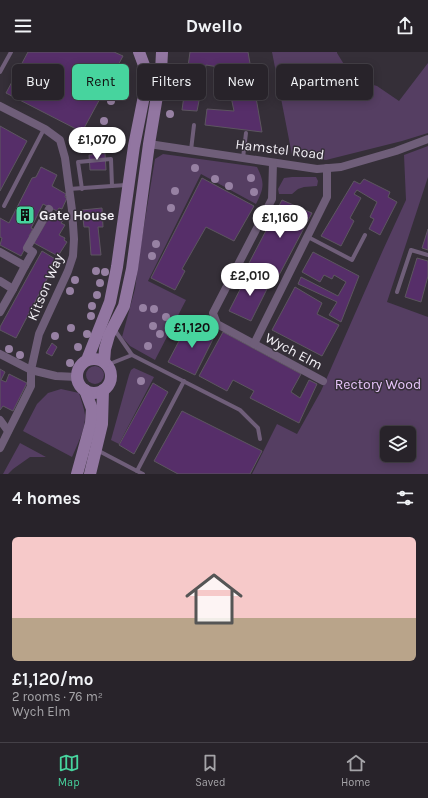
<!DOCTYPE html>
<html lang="en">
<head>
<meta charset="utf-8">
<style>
  :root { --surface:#28232a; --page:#302b32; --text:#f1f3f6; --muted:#a5a4a8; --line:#444047; --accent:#47d49e }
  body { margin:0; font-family:Karla,sans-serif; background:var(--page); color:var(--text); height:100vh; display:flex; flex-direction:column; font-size:15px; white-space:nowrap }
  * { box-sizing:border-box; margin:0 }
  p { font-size:13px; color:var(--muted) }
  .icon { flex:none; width:22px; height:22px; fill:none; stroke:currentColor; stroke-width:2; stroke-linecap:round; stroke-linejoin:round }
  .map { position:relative; height:422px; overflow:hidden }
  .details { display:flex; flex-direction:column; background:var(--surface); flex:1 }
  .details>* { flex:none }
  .top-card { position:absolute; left:12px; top:12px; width:404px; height:36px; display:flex; gap:8px }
  .buttons { position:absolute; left:380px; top:374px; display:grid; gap:8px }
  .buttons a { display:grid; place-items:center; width:36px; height:36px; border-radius:6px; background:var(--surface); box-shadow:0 2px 10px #0003,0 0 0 1px var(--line); font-size:20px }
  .price { position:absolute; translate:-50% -34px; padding:0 9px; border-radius:14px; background:#fff; color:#222; font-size:13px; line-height:26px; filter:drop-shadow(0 1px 2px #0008) }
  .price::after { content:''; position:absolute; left:50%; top:24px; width:12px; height:9px; margin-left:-6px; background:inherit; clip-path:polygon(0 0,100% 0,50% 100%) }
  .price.selected { background:var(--accent); color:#111 }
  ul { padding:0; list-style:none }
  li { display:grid; align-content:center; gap:8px; height:212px; padding:0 12px }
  li span { display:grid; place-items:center; height:124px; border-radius:6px; color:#555 }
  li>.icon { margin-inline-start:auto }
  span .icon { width:72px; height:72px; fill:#fffc; stroke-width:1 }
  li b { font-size:17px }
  h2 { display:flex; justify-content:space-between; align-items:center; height:48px; padding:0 12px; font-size:17px }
  .pill { padding:0 14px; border-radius:6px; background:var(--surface); box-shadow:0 2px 10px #0003,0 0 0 1px var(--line); font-size:14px; line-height:36px }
  .pill.selected { background:var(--accent); color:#111 }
  header { display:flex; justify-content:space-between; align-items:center; height:52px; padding:0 12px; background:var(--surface); font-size:18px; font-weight:700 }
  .menu { display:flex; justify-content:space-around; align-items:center; height:56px; border-top:1px solid var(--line); background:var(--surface); font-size:11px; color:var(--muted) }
  .menu a { display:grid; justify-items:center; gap:2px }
  .menu .selected { color:var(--accent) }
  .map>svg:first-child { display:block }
  .green { fill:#553e62; fill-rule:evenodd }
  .building { fill:#562e69; stroke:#5d5660 }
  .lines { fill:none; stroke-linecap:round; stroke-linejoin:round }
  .lane { stroke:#6f5e79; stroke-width:4 }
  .street { stroke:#6f5e79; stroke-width:8 }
  .secondary { stroke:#9276a1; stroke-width:12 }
  .tree { fill:#9781a3 }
  .labels { text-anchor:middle; stroke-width:3; stroke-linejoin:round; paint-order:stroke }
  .street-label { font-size:14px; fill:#f4f1f7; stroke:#352f38 }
  .poi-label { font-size:14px; font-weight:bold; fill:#f4f1f7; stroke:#352f38; text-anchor:start }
  .park-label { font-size:14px; fill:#e7c4fa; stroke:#352f38 }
</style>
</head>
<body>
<header><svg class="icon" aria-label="menu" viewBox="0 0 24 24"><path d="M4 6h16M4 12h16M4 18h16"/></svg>Dwello<svg class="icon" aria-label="share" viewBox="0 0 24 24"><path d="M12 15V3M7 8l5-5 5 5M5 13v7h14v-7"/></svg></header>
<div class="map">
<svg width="428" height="422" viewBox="0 0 428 422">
  <rect width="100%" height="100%" fill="#352f38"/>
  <g class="green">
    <path d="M272,0H337V1L353,27L377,34L399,49L428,11V81L402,89L326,108L292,103Z"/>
    <path d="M428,94V125L387,250L428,265V422H252L277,372L297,382L321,339L383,198L406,148L404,103ZM387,381H409V403H387Z"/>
    <path d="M163,102L257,115C265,131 264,136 256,152L201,122L148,229L186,248L155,308L130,294L122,285L135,237L141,192L155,107Z"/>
    <path d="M292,125H316L318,129L317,134L304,135L298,137L292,142H279L278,137L284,126Z"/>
    <circle cx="95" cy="323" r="9"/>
    <path d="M134,316L154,325L119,392L111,388L129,323L131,318Z"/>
    <path d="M61,337L79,341C81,348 84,355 85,363C86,375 77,394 72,405L23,379L37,352L48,341Z"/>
    <path d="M20,391L46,405H30L13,417L8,422H3Z"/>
  </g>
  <g class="building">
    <path d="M28,0H114L123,4L82,80L6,41Z"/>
    <path d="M190,0H248L262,80L205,73L207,57L234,59L225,16L206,13L197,59L182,58Z"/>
    <path d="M0,74L27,89L0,139Z"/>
    <path d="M101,97V102L105,101L106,118H90L89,103H92V98Z"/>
    <path d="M41,115L57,123L52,134L66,142L65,145L67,146L62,157L59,156L57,159L43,152L31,176L33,177L29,184L31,185L21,204L0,193L2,186L0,185V166L9,171L32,126L36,125Z"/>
    <path d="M202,126L254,154L234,189L206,175L182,217L185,219L175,238L151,226Z"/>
    <path d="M364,127L390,140L388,145L397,150L380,183L369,177L374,167L370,165L377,150L357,138L354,142L361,146L350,166L354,169L341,194L321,184L354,129L360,132Z"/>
    <path d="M282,148L312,161L277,227L248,213Z"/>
    <path d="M102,156L103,175H98L101,203H91L89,175H84L82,158Z"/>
    <path d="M52,160L64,167L61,171L65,173L59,183L65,186L64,188L67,190L58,204L34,191Z"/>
    <path d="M428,177V198L422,196Z"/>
    <path d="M42,199L57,208L16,286L0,278V275Z"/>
    <path d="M313,200L359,224L341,270L329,263L337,250L298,232L301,225L338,244L346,230L334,223L332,227L324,223L320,230L302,220Z"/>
    <path d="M417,206L428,209V224L421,250L405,245Z"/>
    <path d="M249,220L270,231L251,269L229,259Z"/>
    <path d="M295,235L322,251L317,262L339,273L322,304L272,278Z"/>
    <path d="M189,270L215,283L195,323L168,310Z"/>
    <path d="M223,280L301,322L291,340L300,346L309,328L317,332L299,371L250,346L254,339L233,328L227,339L199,324Z"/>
    <path d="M52,291L57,295L52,304L46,301Z"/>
    <path d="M0,317L5,320L1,328L6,330L9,322L27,331L13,359L3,354L0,358Z"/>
    <path d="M153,331L168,340L134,402L119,393Z"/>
    <path d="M182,359L262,399L250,422H178L154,409Z"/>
  </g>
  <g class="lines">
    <g class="lane">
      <path d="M0,20L11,0"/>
      <path d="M191,98L194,73"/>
      <path d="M243,106L246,81"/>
      <path d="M69,137L126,133"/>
      <path d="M82,137L78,110L111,107L112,134"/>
      <path d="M4,154L44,77"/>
      <path d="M308,185L352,208L365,183"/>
      <path d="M397,240L411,198L428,203"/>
      <path d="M114,277L132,303L240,358L258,376L260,387"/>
      <path d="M107,313L132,303"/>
      <path d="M97,398L137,419"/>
      <path d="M143,422L137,419L184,329"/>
    </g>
    <g class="street">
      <path d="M0,54L45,77L60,88L65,106L72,158L74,187L73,204L68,219L39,282L31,318V334L0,396"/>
      <path d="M149,92L317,117L341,115L396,99L428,87"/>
      <path d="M273,111L272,147L213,261L217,272L323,329"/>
      <path d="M0,200L25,214L33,200L27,196L49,157"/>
      <path d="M0,229L13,237L0,260"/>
      <path d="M13,237L25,214"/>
      <path d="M254,292L327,145V116"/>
      <path d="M0,302L31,318L56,324L77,325"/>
      <path d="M0,368L8,379"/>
    </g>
    <g class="secondary">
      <circle cx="94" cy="324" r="17"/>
      <path d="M87,308L110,250L117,215L134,94L148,24L139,0"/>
      <path d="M104,310L105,297L109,283L124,254L132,217L149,92L161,20L162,0"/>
      <path d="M77,422L91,371L92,357L85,338"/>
      <path d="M90,422L102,372L103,338"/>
    </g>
  </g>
  <g class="tree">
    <circle cx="119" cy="36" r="4"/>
    <circle cx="111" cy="49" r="4"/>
    <circle cx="170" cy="62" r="4"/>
    <circle cx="104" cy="69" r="4"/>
    <circle cx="195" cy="116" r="4"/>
    <circle cx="251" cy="126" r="4"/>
    <circle cx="215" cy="127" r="4"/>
    <circle cx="229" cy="134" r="4"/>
    <circle cx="175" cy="139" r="4"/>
    <circle cx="254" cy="140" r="4"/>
    <circle cx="171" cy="156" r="4"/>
    <circle cx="156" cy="192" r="4"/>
    <circle cx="152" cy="204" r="4"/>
    <circle cx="96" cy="219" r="4"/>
    <circle cx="105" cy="220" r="4"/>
    <circle cx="75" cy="228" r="4"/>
    <circle cx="100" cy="231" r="4"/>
    <circle cx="70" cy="239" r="4"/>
    <circle cx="97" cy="243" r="4"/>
    <circle cx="92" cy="254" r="4"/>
    <circle cx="143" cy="256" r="4"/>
    <circle cx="154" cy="257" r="4"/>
    <circle cx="91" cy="264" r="4"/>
    <circle cx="166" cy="265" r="4"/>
    <circle cx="153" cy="274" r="4"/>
    <circle cx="71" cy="276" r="4"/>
    <circle cx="87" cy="282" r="4"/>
    <circle cx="160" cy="282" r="4"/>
    <circle cx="55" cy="284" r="4"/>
    <circle cx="148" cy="294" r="4"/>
    <circle cx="78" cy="295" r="4"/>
    <circle cx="9" cy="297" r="4"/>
    <circle cx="20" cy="303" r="4"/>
    <circle cx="70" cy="311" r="4"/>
    <circle cx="141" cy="329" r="4"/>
  </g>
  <defs>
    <symbol id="building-square" viewBox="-11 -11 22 22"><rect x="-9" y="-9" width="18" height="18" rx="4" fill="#47d49e" stroke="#352f38"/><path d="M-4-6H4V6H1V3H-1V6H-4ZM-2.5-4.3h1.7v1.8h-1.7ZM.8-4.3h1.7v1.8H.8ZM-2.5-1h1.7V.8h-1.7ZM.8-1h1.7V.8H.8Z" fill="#111"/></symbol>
  </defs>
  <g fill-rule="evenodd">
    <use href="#building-square" x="14" y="152" width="22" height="22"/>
  </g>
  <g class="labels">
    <g class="street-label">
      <text transform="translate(280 97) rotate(7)" y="5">Hamstel Road</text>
      <text transform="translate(45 235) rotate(-67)" y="5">Kitson Way</text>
      <text transform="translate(294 299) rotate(28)" y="5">Wych Elm</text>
    </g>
    <g class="poi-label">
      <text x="39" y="168">Gate House</text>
    </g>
    <g class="park-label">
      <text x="378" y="337">Rectory Wood</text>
    </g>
  </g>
</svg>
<div class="buttons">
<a><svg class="icon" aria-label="layers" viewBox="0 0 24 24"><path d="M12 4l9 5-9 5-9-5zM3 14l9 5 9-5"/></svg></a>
</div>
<b class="price" style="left:97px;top:109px">£1,070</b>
<b class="price" style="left:280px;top:187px">£1,160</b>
<b class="price" style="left:250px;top:245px">£2,010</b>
<b class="price selected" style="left:192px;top:297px">£1,120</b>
<div class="top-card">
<a class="pill">Buy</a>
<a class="pill selected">Rent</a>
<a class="pill">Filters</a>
<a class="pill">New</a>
<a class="pill">Apartment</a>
</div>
</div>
<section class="details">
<h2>4 homes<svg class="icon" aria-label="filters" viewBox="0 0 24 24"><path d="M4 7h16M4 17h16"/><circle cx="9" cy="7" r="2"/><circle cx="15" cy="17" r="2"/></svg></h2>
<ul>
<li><span style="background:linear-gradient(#f6c9c9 65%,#b9a48a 0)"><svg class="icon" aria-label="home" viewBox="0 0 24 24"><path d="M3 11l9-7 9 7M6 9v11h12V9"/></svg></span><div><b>£1,120/mo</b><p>2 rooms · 76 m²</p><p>Wych Elm</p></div></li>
</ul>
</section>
<nav class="menu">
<a class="selected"><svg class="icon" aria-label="map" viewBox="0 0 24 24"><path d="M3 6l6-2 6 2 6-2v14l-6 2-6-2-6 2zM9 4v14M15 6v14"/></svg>Map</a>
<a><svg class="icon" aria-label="saved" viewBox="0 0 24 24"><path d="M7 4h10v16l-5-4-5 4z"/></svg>Saved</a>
<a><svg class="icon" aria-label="home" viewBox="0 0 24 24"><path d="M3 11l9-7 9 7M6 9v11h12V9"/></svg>Home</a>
</nav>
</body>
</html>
